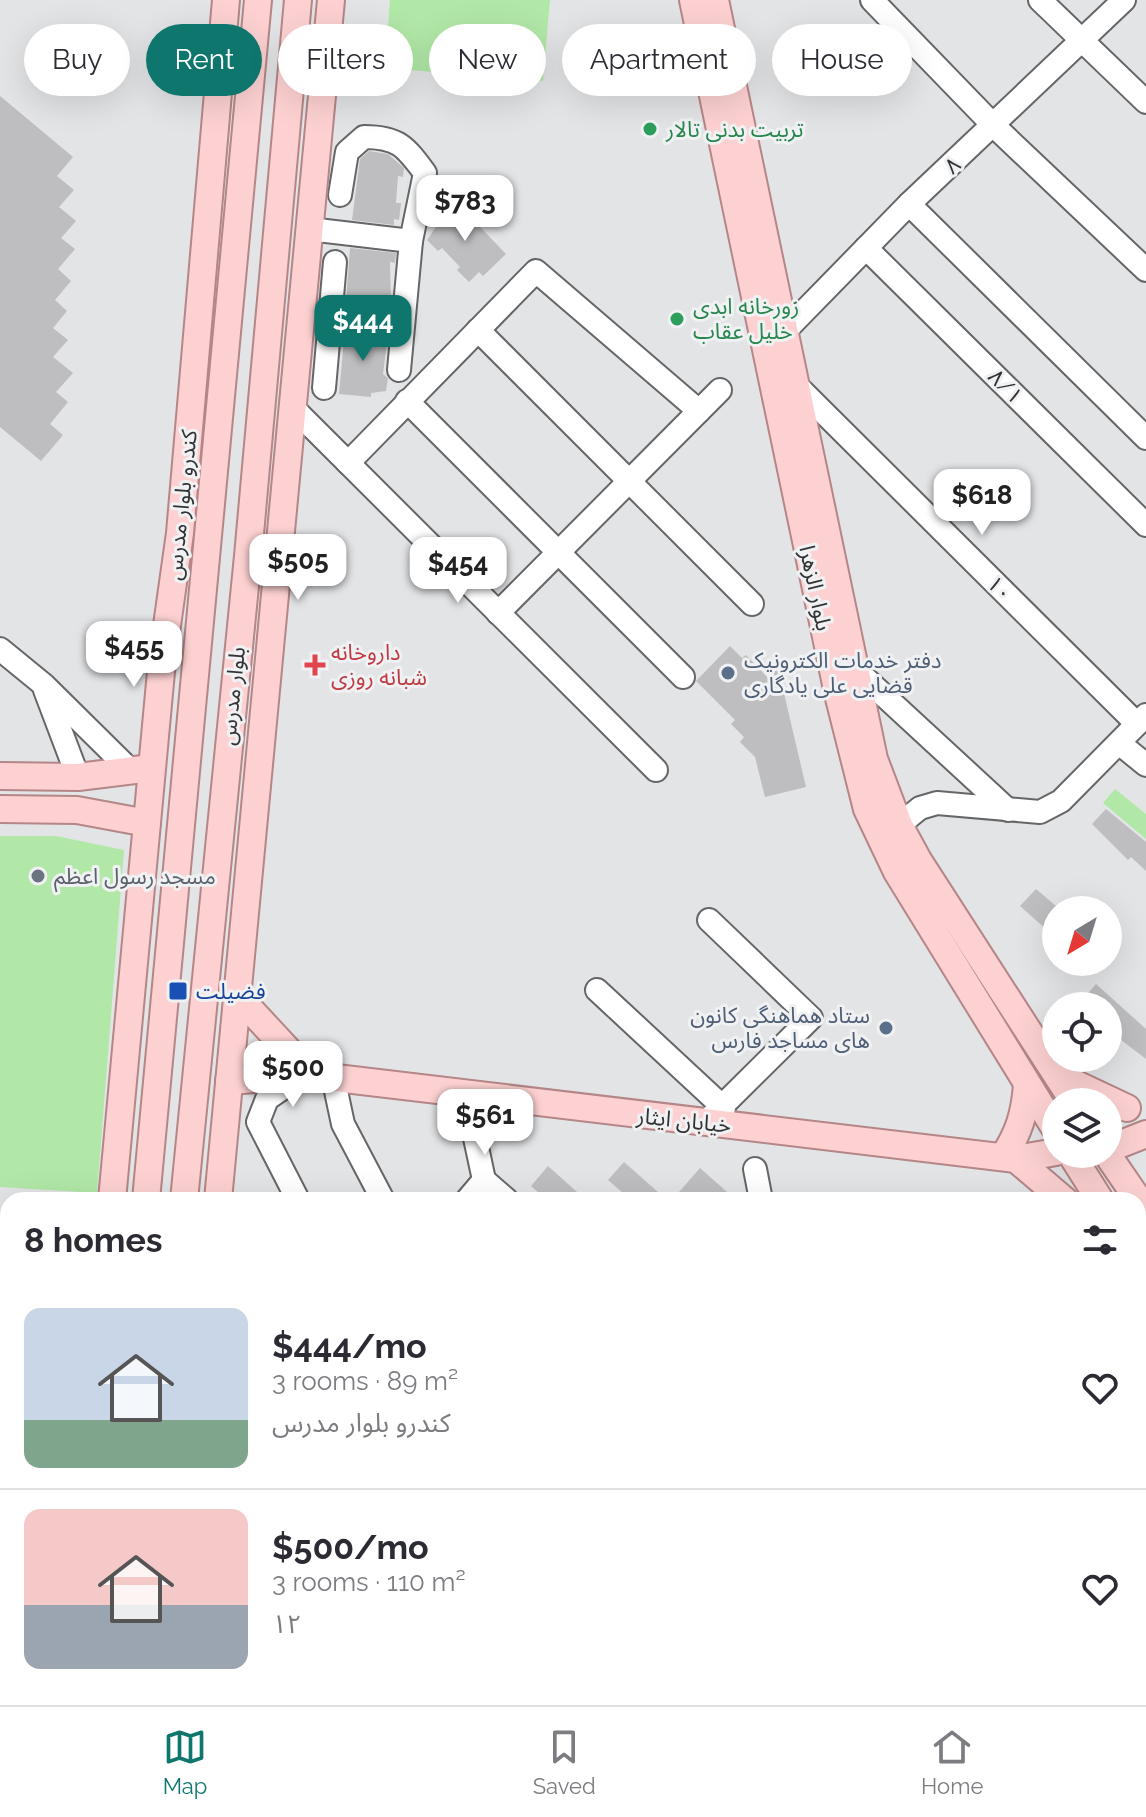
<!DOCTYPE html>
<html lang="en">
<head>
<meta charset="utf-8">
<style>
  :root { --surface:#fff; --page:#f2f2f3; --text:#2b2b33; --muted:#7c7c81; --line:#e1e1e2; --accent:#0f766e }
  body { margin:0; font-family:Raleway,"Noto Sans Arabic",sans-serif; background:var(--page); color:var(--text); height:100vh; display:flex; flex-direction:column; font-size:30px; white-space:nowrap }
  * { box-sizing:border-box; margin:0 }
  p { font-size:26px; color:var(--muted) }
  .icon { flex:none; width:44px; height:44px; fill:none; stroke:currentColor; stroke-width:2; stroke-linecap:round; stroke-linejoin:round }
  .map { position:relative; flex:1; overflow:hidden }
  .sheet { position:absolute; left:0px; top:1192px; width:1146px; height:514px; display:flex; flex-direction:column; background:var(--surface); border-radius:24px 24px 0 0; box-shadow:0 8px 32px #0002 }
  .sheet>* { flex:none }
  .hud { position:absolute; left:24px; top:24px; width:1098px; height:72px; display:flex; gap:16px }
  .needle { width:52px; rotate:218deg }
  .fabs { position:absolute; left:1042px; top:896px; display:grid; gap:16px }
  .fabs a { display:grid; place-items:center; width:80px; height:80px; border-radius:50%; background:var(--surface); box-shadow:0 8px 32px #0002; font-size:40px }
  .price { position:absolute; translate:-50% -68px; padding:0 18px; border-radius:16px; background:#fff; color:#222; font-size:26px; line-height:52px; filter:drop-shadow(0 2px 4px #0008) }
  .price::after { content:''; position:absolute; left:50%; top:48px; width:24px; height:18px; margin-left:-12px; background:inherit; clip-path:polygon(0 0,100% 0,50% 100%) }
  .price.selected { background:var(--accent); color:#fff }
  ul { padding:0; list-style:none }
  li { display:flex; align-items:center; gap:24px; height:200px; padding:0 24px }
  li+li { border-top:2px solid var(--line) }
  li span { display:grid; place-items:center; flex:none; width:224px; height:160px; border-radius:16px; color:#555 }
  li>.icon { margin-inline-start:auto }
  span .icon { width:96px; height:96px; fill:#fffc; stroke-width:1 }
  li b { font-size:34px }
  h2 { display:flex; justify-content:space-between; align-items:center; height:96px; padding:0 24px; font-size:34px }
  .tag { padding:0 28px; border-radius:36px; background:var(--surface); box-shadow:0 8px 32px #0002; font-size:28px; line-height:72px }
  .tag.selected { background:var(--accent); color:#fff }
  .menu { display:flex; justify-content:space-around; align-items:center; height:112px; border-top:2px solid var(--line); background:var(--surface); font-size:22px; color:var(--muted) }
  .menu a { display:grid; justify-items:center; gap:4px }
  .menu .selected { color:var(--accent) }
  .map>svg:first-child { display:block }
  .green { fill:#b1e8a7 }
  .building { fill:#bebec0 }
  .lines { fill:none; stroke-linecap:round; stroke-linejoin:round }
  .minor-casing { stroke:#656668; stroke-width:26 }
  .major-casing { stroke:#b58687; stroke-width:30 }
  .minor { stroke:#fff; stroke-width:22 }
  .major { stroke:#fdd1d1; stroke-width:26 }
  .leisure-dot { fill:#2e9e5b; stroke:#f0f1f3; stroke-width:3 }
  .health-dot { fill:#e0444e; stroke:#f0f1f3; stroke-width:3 }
  .service-dot { fill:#5c6f8a; stroke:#f0f1f3; stroke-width:3 }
  .worship-dot { fill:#6b7280; stroke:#f0f1f3; stroke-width:3 }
  .transit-dot { fill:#1a4fb4; stroke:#f0f1f3; stroke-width:3 }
  .labels { text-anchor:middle; stroke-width:6; stroke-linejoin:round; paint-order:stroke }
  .leisure-label { font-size:22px; fill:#27864d; stroke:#f0f1f3; text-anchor:start }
  .street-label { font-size:22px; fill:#333334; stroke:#f0f1f3 }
  .health-label { font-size:22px; fill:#be3a42; stroke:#f0f1f3; text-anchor:start }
  .service-label { font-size:22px; fill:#4e5e75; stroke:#f0f1f3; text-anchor:start }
  .worship-label { font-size:22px; fill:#5b616d; stroke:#f0f1f3; text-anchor:start }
  .transit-label { font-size:22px; fill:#164399; stroke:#f0f1f3; text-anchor:start }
</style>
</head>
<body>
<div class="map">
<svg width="1146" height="1705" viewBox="0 0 1146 1705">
  <rect width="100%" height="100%" fill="#e3e4e6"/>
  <g class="green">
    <path d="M390,0H550L543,81L385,68Z"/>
    <path d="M1115,789L1146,814V839L1103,803Z"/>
    <path d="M0,836H56L124,850L97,1193L0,1187Z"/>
  </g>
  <g class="building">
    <path d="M0,96L73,157L57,176L74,190L59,207L76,221L61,238L75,249L58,269L71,281L55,300L67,311L53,328L68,340L53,357L73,373L56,392L68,402L50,424L63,435L41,461L0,427Z"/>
    <path d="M369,151L388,154L404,168L403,177L398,176L396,203H401L399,220L394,219V225L352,220L360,159Z"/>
    <path d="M456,202L506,254L483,276L479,272L469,282L457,270L460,267L442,248L438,251L427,240L436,227L433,224Z"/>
    <path d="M350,248L396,253L395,263L390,262L391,305L346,301Z"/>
    <path d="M345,329L388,334L383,374L388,378L386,391L371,393V397L339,394Z"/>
    <path d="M730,646L742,658L746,655L768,678L778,668L806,787L765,797L755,757L740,742L744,737L731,724L735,720L696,681Z"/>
    <path d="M1106,809L1146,842V871L1131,857L1128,860L1092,824Z"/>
    <path d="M1036,889L1056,906V938L1020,906Z"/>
    <path d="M1096,984L1146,1029V1059L1108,1030V1006H1077Z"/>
    <path d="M624,1162L667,1200H631L608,1180Z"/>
    <path d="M548,1166L586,1200H547L531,1186Z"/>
    <path d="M700,1168L736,1200H672Z"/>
  </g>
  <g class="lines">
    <defs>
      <g id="minor">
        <path d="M872,0L994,126L1146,270"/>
        <path d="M1040,0L1146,102"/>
        <path d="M340,195L347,152L364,137C398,137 405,146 425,173L411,241L399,370"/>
        <path d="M909,204L1146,438"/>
        <path d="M309,229L411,241"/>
        <path d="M866,248L1146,525"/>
        <path d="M331,314L403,321"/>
        <path d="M478,330L752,604"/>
        <path d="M783,333L909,204L1124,0"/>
        <path d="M794,383L1137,724"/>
        <path d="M324,388L335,262"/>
        <path d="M407,401L683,677"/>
        <path d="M292,407L656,770"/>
        <path d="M348,463L536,271L699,411"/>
        <path d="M498,613L720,390"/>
        <path d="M0,649L44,685L131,771"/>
        <path d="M853,667L1008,810"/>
        <path d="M45,690L78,777"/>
        <path d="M1119,743L1146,765"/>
        <path d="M899,825L920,808L937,803L1040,812L1061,801L1146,715"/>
        <path d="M597,990L724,1108"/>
        <path d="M333,1077L343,1124L383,1200"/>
        <path d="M705,1123L811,1018L709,920"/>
        <path d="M472,1124L484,1180"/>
        <path d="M755,1169L761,1200"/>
        <path d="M298,1200L258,1122L267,1099L302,1075"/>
        <path d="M467,1200L484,1180L507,1200"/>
        <path d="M1138,1332L1146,1327"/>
        <path d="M1138,1634L1146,1648"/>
        <path d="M1138,1662L1146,1674"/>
        <path d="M402,1698L404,1705"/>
        <path d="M489,1698L490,1705"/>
        <path d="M554,1698L555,1705"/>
        <path d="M720,1698L723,1705"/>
        <path d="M886,1698L888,1705"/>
        <path d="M998,1705L1024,1698"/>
      </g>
      <g id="major">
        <path d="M693,0L838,694L867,809L897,872L1056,1130"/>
        <path d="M715,0L874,759L899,825L918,860L1074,1102"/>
        <path d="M0,776L78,777L151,768"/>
        <path d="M0,809L77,810L147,823"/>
        <path d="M234,992L311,1075"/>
        <path d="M1060,1071L1076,1084L1127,1108"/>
        <path d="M229,1081L311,1075L1016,1159L1056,1152"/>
        <path d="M1108,1149L1146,1134"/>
        <path d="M1071,1154L1100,1200"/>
        <path d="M1107,1154L1146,1211"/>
        <path d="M1003,1157C1019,1133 1025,1113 1027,1084"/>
        <path d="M1016,1159L1064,1200"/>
        <path d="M112,1200L162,661L180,533L226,0"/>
        <path d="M146,1200L258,0"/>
        <path d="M184,1200L248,556L298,0"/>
        <path d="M218,1200L331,0"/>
        <path d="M1138,1259L1146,1272"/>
        <path d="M80,1705L82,1698"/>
        <path d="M138,1705L139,1698"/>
        <path d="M170,1705L171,1698"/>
      </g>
    </defs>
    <use href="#minor" class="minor-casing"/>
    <use href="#major" class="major-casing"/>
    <use href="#minor" class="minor"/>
    <use href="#major" class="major"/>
  </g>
  <g class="leisure-dot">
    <circle cx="650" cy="129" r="8"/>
    <circle cx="677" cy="319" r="8"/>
  </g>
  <path class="health-dot" d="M311 653h8v8h8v8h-8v8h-8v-8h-8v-8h8z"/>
  <g class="service-dot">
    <circle cx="728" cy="673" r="8"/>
    <circle cx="886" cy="1028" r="8"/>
  </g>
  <circle class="worship-dot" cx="38" cy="876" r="8"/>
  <rect class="transit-dot" x="168" y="981" width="20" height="20" rx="4"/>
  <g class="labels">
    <g class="leisure-label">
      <text x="666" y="137">تربیت بدنی تالار</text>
      <text x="693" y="314">زورخانه ابدی<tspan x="693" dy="25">خلیل عقاب</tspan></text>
    </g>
    <g class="street-label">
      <text transform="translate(952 165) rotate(-42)" y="8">۸</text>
      <text transform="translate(1006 386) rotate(45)" y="8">۸/۱</text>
      <text transform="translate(181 505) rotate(-84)" y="8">کندرو بلوار مدرس</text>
      <text transform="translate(816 588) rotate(78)" y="8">بلوار الزهرا</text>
      <text transform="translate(1000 588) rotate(45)" y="8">۱۰</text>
      <text transform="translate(232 696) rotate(-84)" y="8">بلوار مدرس</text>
      <text transform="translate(684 1120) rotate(6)" y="8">خیابان ایثار</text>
    </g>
    <g class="health-label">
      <text x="331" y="660">داروخانه<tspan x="331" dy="25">شبانه روزی</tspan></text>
    </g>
    <g class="service-label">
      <text x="744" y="668">دفتر خدمات الکترونیک<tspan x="744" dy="25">قضایی علی یادگاری</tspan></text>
      <text x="870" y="1023" text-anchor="end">ستاد هماهنگی کانون<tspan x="870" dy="25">های مساجد فارس</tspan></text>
    </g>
    <g class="worship-label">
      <text x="54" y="884">مسجد رسول اعظم</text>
    </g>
    <g class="transit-label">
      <text x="196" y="999">فضیلت</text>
    </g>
  </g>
</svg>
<div class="fabs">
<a><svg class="needle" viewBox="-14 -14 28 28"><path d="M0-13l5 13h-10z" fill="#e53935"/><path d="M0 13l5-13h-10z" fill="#7c7c81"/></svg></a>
<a><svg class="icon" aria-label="locate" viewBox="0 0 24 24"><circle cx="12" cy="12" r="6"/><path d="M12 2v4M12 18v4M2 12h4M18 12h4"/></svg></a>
<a><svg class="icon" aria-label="layers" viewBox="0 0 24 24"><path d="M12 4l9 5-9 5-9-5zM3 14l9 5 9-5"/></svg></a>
</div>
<b class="price" style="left:465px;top:243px">$783</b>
<b class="price selected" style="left:363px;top:363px">$444</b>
<b class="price" style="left:982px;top:537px">$618</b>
<b class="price" style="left:298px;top:602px">$505</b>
<b class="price" style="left:458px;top:605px">$454</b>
<b class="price" style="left:134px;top:689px">$455</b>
<b class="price" style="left:293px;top:1109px">$500</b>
<b class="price" style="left:485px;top:1157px">$561</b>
<div class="hud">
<a class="tag">Buy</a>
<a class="tag selected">Rent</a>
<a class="tag">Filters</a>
<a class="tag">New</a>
<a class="tag">Apartment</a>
<a class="tag">House</a>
</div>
<section class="sheet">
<h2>8 homes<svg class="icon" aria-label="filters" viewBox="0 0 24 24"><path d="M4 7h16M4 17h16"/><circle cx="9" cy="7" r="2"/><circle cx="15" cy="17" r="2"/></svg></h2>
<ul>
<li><span style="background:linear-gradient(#c9d6e8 70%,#7fa58c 0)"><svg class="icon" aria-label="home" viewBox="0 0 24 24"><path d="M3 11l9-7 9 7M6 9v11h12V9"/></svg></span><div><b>$444/mo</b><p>3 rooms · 89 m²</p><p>کندرو بلوار مدرس</p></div><svg class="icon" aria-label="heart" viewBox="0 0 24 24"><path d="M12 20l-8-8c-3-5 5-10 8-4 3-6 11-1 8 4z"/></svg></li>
<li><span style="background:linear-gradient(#f6c9c9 60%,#9aa5b1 0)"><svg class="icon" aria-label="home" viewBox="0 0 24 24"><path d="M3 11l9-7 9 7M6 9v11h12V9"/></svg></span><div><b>$500/mo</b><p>3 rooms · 110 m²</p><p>۱۲</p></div><svg class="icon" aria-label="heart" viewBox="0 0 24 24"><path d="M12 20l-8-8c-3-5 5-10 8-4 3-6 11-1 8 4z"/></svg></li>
</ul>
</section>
</div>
<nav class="menu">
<a class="selected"><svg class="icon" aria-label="map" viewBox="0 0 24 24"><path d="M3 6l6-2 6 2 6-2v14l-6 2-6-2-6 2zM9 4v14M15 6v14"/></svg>Map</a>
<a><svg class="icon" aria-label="saved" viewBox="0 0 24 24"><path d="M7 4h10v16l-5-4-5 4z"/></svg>Saved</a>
<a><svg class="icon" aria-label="home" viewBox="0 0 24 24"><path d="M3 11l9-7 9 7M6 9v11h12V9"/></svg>Home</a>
</nav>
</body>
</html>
